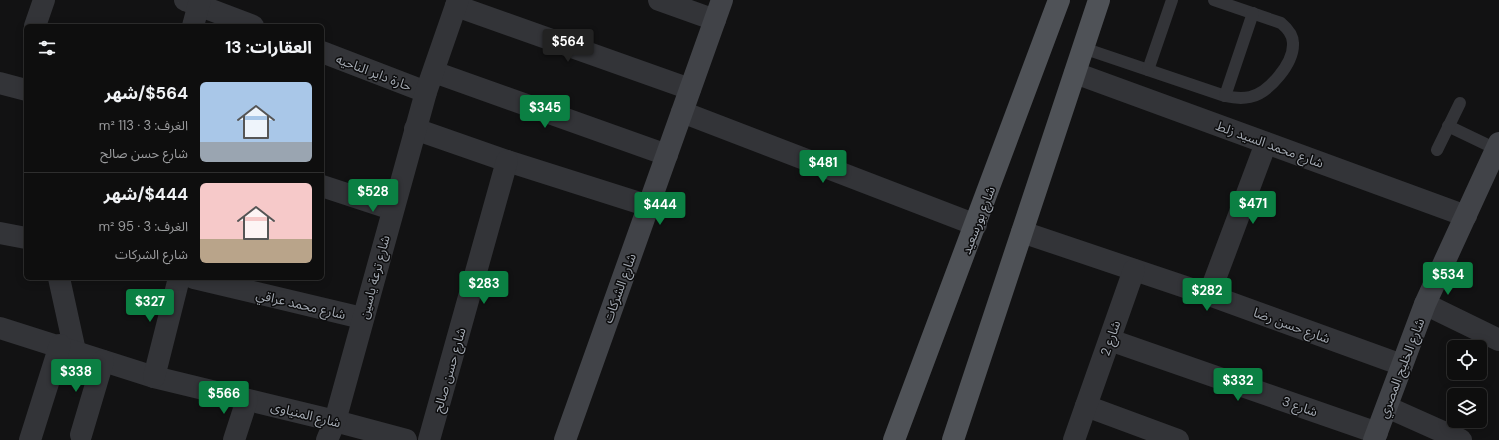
<!DOCTYPE html>
<html lang="ar">
<head>
<meta charset="utf-8">
<style>
  :root { --surface:#0e0e0e; --page:#171717; --text:#f1f3f6; --muted:#9b9c9e; --line:#2e2e2e; --accent:#0b8043 }
  body { margin:0; font-family:"DM Sans","Noto Sans Arabic",sans-serif; background:var(--page); color:var(--text); direction:rtl; height:100vh; display:flex; flex-direction:column; font-size:15px; white-space:nowrap }
  * { box-sizing:border-box; margin:0 }
  p { font-size:13px; color:var(--muted) }
  .icon { flex:none; width:22px; height:22px; fill:none; stroke:currentColor; stroke-width:2; stroke-linecap:round; stroke-linejoin:round }
  .map { position:relative; flex:1; overflow:hidden; direction:ltr }
  .sheet { position:absolute; left:24px; top:24px; width:300px; height:256px; display:flex; flex-direction:column; background:var(--surface); border-radius:6px; box-shadow:0 2px 10px #0003,0 0 0 1px var(--line); direction:rtl }
  .sheet>* { flex:none }
  .buttons { position:absolute; left:1447px; top:340px; display:grid; gap:8px }
  .buttons a { display:grid; place-items:center; width:40px; height:40px; border-radius:6px; background:var(--surface); box-shadow:0 2px 10px #0003,0 0 0 1px var(--line); font-size:20px }
  .price { position:absolute; translate:-50% -34px; padding:0 9px; border-radius:4px; background:var(--accent); color:#fff; font-size:13px; line-height:26px; filter:drop-shadow(0 1px 2px #0008) }
  .price::after { content:''; position:absolute; left:50%; top:24px; width:12px; height:9px; margin-left:-6px; background:inherit; clip-path:polygon(0 0,100% 0,50% 100%) }
  .price.current { background:#222; color:#fff }
  ul { padding:0; list-style:none }
  li { display:flex; align-items:center; gap:12px; height:100px; padding:0 12px }
  li+li { border-top:1px solid var(--line) }
  li span { display:grid; place-items:center; flex:none; width:112px; height:80px; border-radius:6px; color:#555 }
  li>.icon { margin-inline-start:auto }
  span .icon { width:48px; height:48px; fill:#fffc; stroke-width:1 }
  li b { font-size:17px }
  h2 { display:flex; justify-content:space-between; align-items:center; height:48px; padding:0 12px; font-size:17px }
  .map>svg:first-child { display:block }
  .lines { fill:none; stroke-linecap:round; stroke-linejoin:round }
  .lane { stroke:#333438; stroke-width:12 }
  .street { stroke:#333438; stroke-width:22 }
  .secondary { stroke:#414348; stroke-width:22 }
  .primary { stroke:#4f5257; stroke-width:22 }
  .labels { text-anchor:middle; stroke-width:3; stroke-linejoin:round; paint-order:stroke }
  .street-label { font-size:13px; fill:#a4aab3; stroke:#0d0d0e }
</style>
</head>
<body>
<div class="map">
<svg width="1499" height="440" viewBox="0 0 1499 440">
  <rect width="100%" height="100%" fill="#121213"/>
  <g class="lines">
    <g class="lane">
      <path d="M1083,48L1225,96C1234,98 1241,99 1250,97C1269,93 1294,63 1293,43C1293,34 1287,28 1281,23L1214,0"/>
      <path d="M1148,70L1172,0"/>
      <path d="M1225,96L1253,13"/>
      <path d="M1448,126L1496,149"/>
      <path d="M1437,150L1460,103"/>
    </g>
    <g class="street">
      <path d="M185,0L253,26"/>
      <path d="M659,0L715,20"/>
      <path d="M456,6L690,89"/>
      <path d="M35,26L44,0"/>
      <path d="M193,26L200,0"/>
      <path d="M322,52L426,92"/>
      <path d="M434,72L667,155"/>
      <path d="M1075,73L1466,216"/>
      <path d="M0,83L26,90"/>
      <path d="M682,112L976,225"/>
      <path d="M415,129L507,161L649,206"/>
      <path d="M322,186L392,209"/>
      <path d="M1022,232L1209,295L1402,365"/>
      <path d="M0,233L26,238"/>
      <path d="M59,278L75,351"/>
      <path d="M194,278L362,318"/>
      <path d="M1209,295L1266,143"/>
      <path d="M1425,304L1499,340"/>
      <path d="M0,328L154,377L335,421L406,440"/>
      <path d="M1110,340L1377,433"/>
      <path d="M154,377L179,278"/>
      <path d="M1086,406L1178,440"/>
      <path d="M1387,407L1461,440"/>
      <path d="M81,435L103,361"/>
      <path d="M30,440L60,345"/>
      <path d="M234,440L247,400"/>
      <path d="M327,440L335,421L426,92L458,0"/>
      <path d="M429,440L507,161"/>
      <path d="M1074,440L1134,270"/>
    </g>
    <g class="secondary">
      <path d="M565,440L722,0"/>
      <path d="M1374,440L1425,304L1499,143"/>
    </g>
    <g class="primary">
      <path d="M894,440L1059,0"/>
      <path d="M953,440L1099,0"/>
    </g>
  </g>
  <g class="labels">
    <g class="street-label">
      <text transform="translate(374 72) rotate(21)" y="5">حارة داير الناحيه</text>
      <text transform="translate(1270 144) rotate(20)" y="5">شارع محمد السيد زلط</text>
      <text transform="translate(978 220) rotate(-69)" y="5">شارع بورسعيد</text>
      <text transform="translate(374 277) rotate(-75)" y="5">شارع ترعة ياسين</text>
      <text transform="translate(619 288) rotate(-70)" y="5">شارع الشركات</text>
      <text transform="translate(301 304) rotate(13)" y="5">شارع محمد عراقي</text>
      <text transform="translate(1292 325) rotate(20)" y="5">شارع حسن رضا</text>
      <text transform="translate(1110 338) rotate(-71)" y="5">شارع 2</text>
      <text transform="translate(1401 368) rotate(-69)" y="5">شارع الخليج المصري</text>
      <text transform="translate(449 370) rotate(-74)" y="5">شارع حسن صالح</text>
      <text transform="translate(1300 406) rotate(19)" y="5">شارع 3</text>
      <text transform="translate(306 414) rotate(14)" y="5">شارع المنياوى</text>
    </g>
  </g>
</svg>
<div class="buttons">
<a><svg class="icon" aria-label="locate" viewBox="0 0 24 24"><circle cx="12" cy="12" r="6"/><path d="M12 2v4M12 18v4M2 12h4M18 12h4"/></svg></a>
<a><svg class="icon" aria-label="layers" viewBox="0 0 24 24"><path d="M12 4l9 5-9 5-9-5zM3 14l9 5 9-5"/></svg></a>
</div>
<b class="price current" style="left:568px;top:63px">$564</b>
<b class="price" style="left:545px;top:129px">$345</b>
<b class="price" style="left:823px;top:184px">$481</b>
<b class="price" style="left:373px;top:213px">$528</b>
<b class="price" style="left:1253px;top:225px">$471</b>
<b class="price" style="left:660px;top:226px">$444</b>
<b class="price" style="left:1448px;top:296px">$534</b>
<b class="price" style="left:484px;top:305px">$283</b>
<b class="price" style="left:1207px;top:312px">$282</b>
<b class="price" style="left:150px;top:323px">$327</b>
<b class="price" style="left:76px;top:393px">$338</b>
<b class="price" style="left:1238px;top:402px">$332</b>
<b class="price" style="left:224px;top:415px">$566</b>
<section class="sheet">
<h2>العقارات: 13<svg class="icon" aria-label="filters" viewBox="0 0 24 24"><path d="M4 7h16M4 17h16"/><circle cx="9" cy="7" r="2"/><circle cx="15" cy="17" r="2"/></svg></h2>
<ul>
<li><span style="background:linear-gradient(#a9c7e8 75%,#9aa5b1 0)"><svg class="icon" aria-label="home" viewBox="0 0 24 24"><path d="M3 11l9-7 9 7M6 9v11h12V9"/></svg></span><div><b>$564/شهر</b><p>الغرف: 3 · 113 m²</p><p>شارع حسن صالح</p></div></li>
<li><span style="background:linear-gradient(#f6c9c9 70%,#b9a48a 0)"><svg class="icon" aria-label="home" viewBox="0 0 24 24"><path d="M3 11l9-7 9 7M6 9v11h12V9"/></svg></span><div><b>$444/شهر</b><p>الغرف: 3 · 95 m²</p><p>شارع الشركات</p></div></li>
</ul>
</section>
</div>
</body>
</html>
